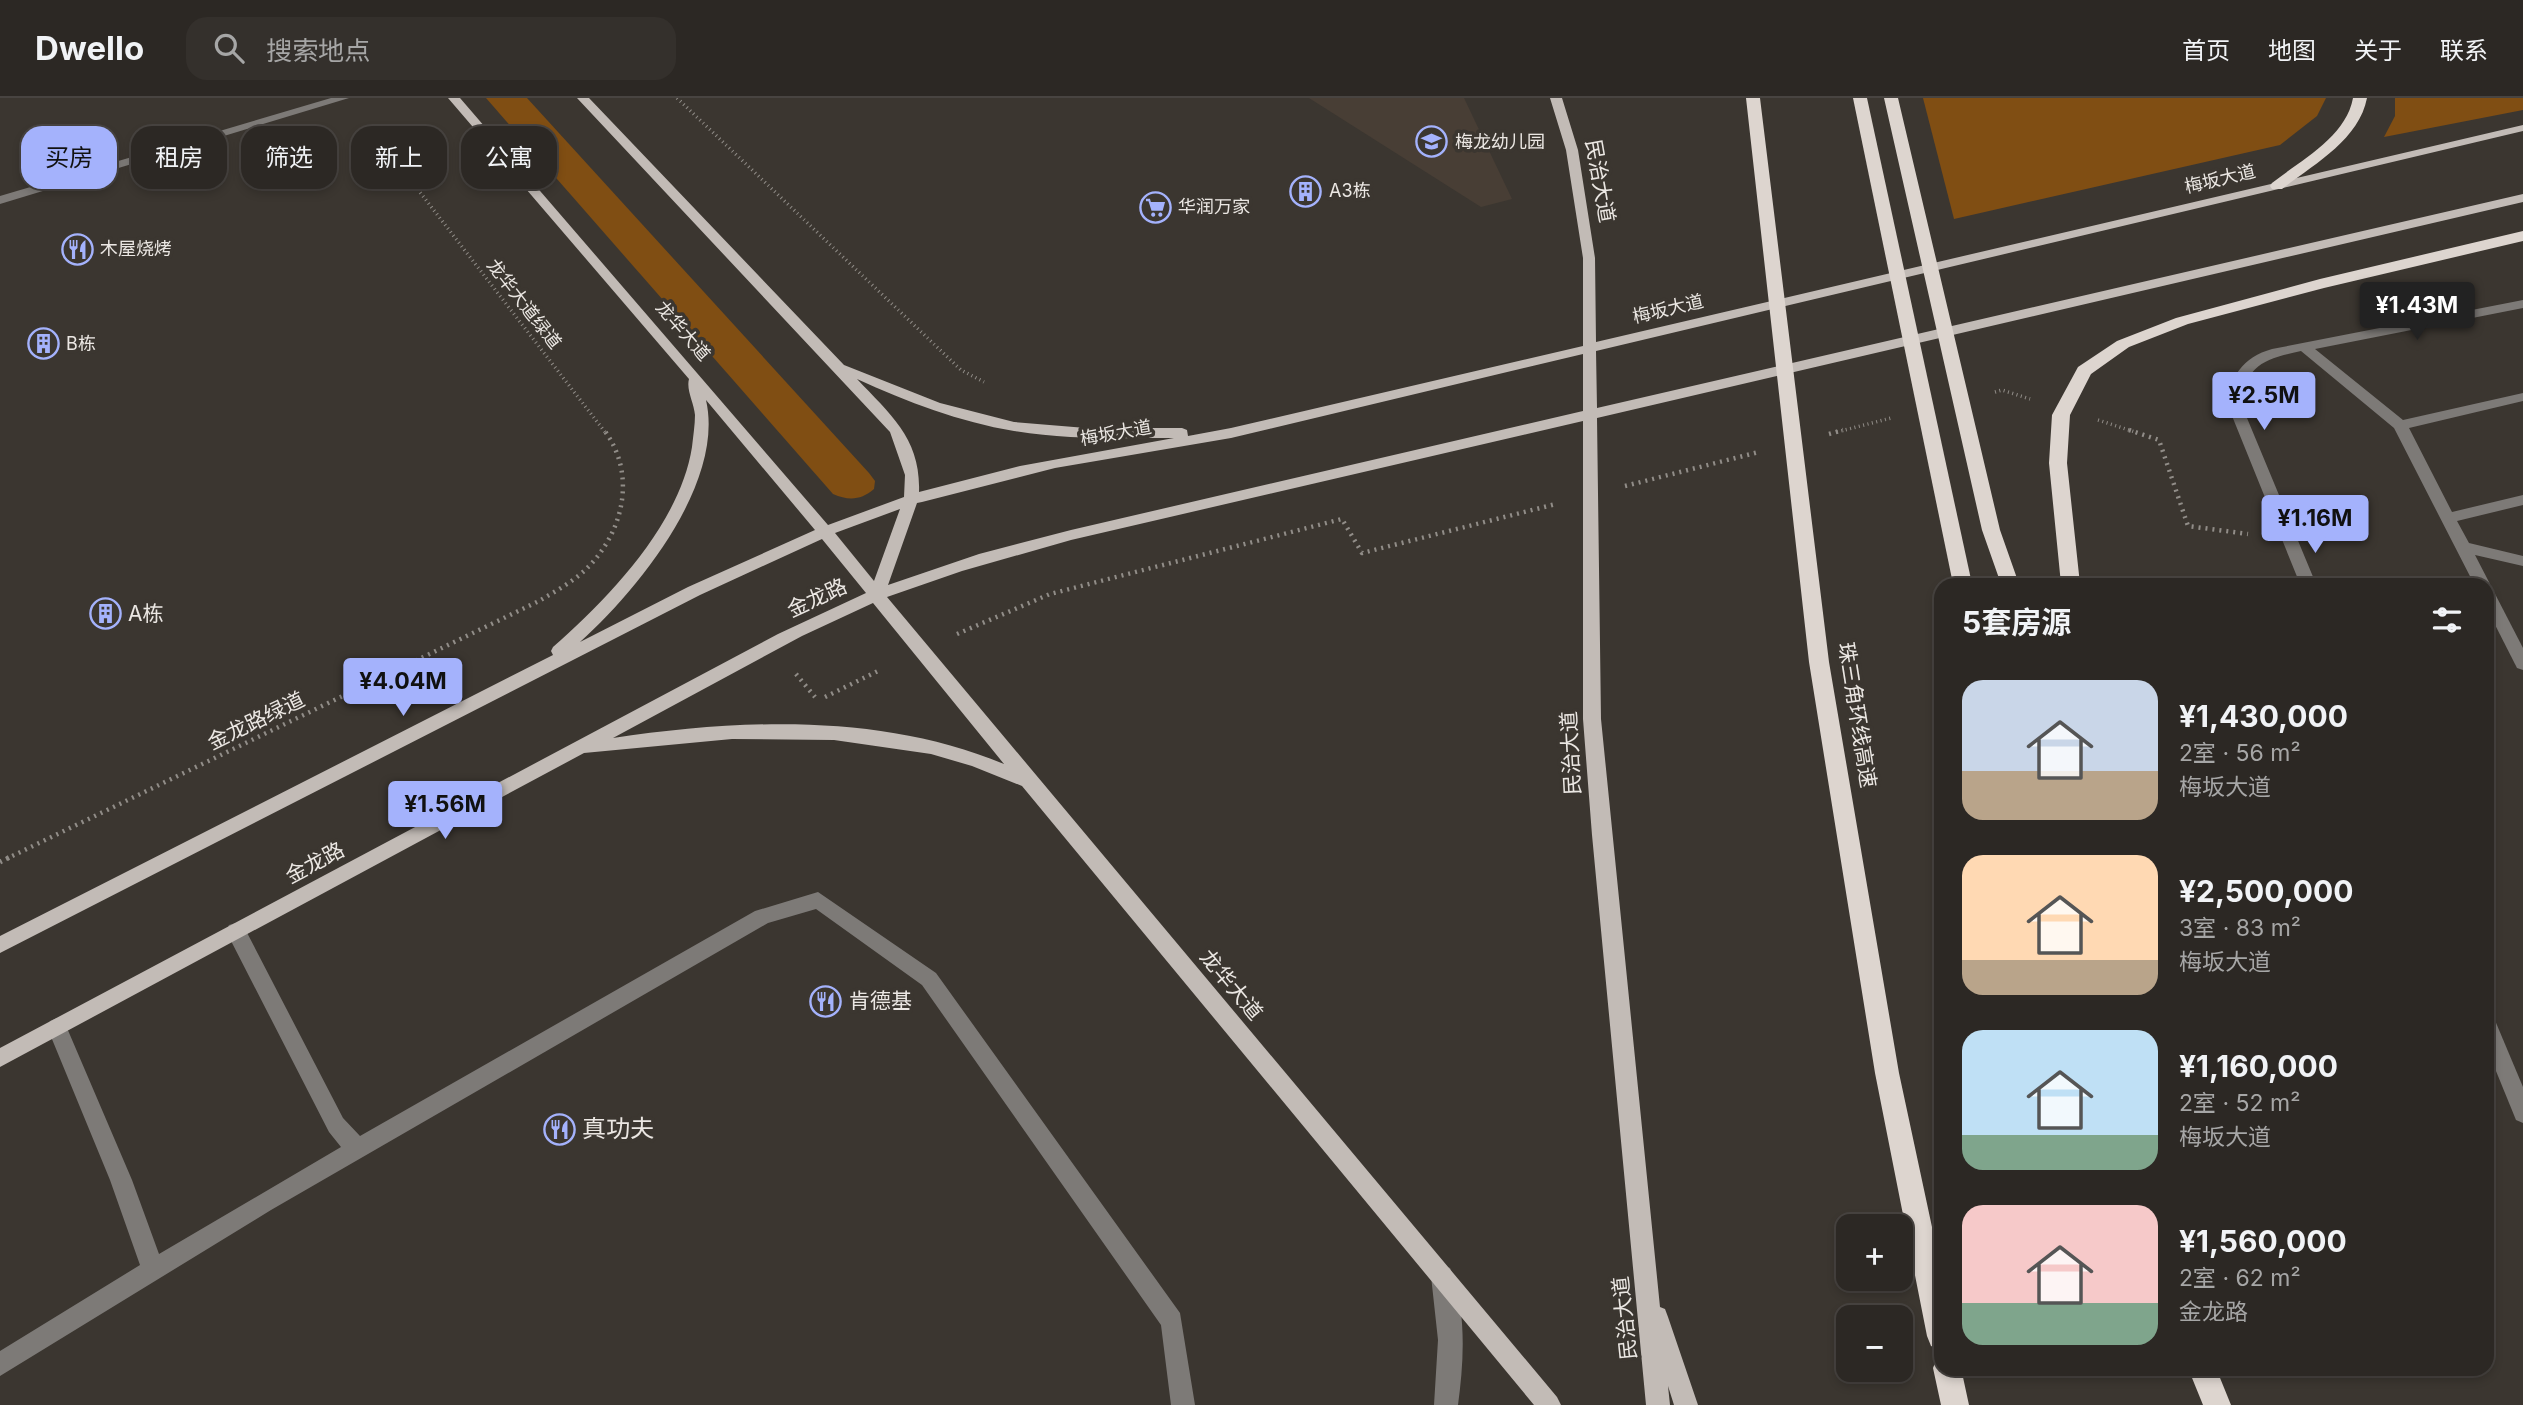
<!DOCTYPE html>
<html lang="zh">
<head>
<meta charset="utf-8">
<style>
  :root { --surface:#2c2824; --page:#34302c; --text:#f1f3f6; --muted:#a6a6a6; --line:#484441; --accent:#a4b2fc }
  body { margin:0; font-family:Inter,"Noto Sans SC",sans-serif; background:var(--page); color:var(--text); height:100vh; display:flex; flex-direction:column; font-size:26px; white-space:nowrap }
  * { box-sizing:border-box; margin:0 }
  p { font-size:23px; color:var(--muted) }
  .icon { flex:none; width:38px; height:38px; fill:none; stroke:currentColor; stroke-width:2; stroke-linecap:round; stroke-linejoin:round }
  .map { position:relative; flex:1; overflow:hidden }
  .sheet { position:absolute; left:1934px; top:480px; width:560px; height:798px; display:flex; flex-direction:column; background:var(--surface); border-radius:21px; box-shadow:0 4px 10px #0003,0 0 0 2px var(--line) }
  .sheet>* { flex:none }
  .banner { position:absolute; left:21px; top:28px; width:665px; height:63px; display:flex; gap:14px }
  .buttons { position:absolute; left:1836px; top:1116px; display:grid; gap:14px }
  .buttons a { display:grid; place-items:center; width:77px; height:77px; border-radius:14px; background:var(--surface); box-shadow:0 4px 10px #0003,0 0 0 2px var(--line); font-size:35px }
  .price { position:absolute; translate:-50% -60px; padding:0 16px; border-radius:7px; background:var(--accent); color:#111; font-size:23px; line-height:46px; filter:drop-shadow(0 2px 4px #0008) }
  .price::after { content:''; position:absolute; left:50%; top:42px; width:21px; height:16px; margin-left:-10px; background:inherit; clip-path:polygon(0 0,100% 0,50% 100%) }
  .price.current { background:#222; color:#fff }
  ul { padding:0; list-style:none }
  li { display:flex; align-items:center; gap:21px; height:175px; padding:0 28px }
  li span { display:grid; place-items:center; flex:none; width:196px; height:140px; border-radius:21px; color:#555 }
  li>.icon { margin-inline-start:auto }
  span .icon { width:84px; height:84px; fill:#fffc; stroke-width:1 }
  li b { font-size:30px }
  h2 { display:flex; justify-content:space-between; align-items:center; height:84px; padding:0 28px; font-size:30px }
  .pill { padding:0 24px; border-radius:21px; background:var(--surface); box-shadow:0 4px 10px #0003,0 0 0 2px var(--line); font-size:24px; line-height:63px }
  .pill.current { background:var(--accent); color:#111 }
  header { display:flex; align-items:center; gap:42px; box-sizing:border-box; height:98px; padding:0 35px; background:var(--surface); border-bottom:2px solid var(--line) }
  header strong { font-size:33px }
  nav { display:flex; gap:38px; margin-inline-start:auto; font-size:24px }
  .search { width:490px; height:63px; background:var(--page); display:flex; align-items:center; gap:18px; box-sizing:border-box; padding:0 24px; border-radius:21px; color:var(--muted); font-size:26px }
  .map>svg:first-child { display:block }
  .built { fill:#483e35 }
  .green { fill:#804e13 }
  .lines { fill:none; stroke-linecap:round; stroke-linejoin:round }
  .path-far2 { stroke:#918d88; stroke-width:3.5; stroke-dasharray:1 3.5; stroke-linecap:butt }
  .path-far1 { stroke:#918d88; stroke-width:4.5; stroke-dasharray:2 5; stroke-linecap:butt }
  .path { stroke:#918d88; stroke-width:5; stroke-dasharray:2 6; stroke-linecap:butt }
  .minor { fill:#7d7a77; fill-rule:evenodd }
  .major { fill:#c2bbb6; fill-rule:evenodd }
  .highway { fill:#ddd5cf; fill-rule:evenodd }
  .labels { text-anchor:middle; stroke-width:7; stroke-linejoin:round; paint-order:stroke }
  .far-poi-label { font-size:18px; fill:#ebe7e3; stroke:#3b3630; text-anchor:start }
  .far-street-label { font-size:18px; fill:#ebe7e3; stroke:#3b3630 }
  .street-label { font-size:21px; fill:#ebe7e3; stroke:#3b3630 }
  .poi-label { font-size:21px; fill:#ebe7e3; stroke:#3b3630; text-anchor:start }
  .near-poi-label { font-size:24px; fill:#ebe7e3; stroke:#3b3630; text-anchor:start }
</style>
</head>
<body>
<header>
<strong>Dwello</strong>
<div class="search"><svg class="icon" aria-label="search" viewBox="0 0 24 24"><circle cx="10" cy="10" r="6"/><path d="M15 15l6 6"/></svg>搜索地点</div>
<nav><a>首页</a><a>地图</a><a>关于</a><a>联系</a></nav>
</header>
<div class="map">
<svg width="2523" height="1307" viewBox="0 0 2523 1307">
  <rect width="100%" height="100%" fill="#3b3630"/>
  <path class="built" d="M1309,0H1464L1512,101L1481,109Z"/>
  <g class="green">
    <path d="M486,0H527L869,375L875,383L874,391C861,402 849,403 833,396Z"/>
    <path d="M1923,0H2326L2317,18L2280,47L1954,121Z"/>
    <path d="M2395,0H2523V12L2384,39L2395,18Z"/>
  </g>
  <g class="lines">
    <g class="path-far2">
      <path d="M677,0L961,272L984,284"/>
      <path d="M352,56L382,45L605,334"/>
      <path d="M1995,294L2002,292L2030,301"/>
      <path d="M2098,322L2135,334"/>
      <path d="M1837,334L1891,320"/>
    </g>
    <g class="path-far1">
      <path d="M2129,332L2159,342L2188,428L2248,436"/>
      <path d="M1829,336L1843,332"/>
      <path d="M1625,388L1759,354"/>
      <path d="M957,536L1050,496L1342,421L1362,455L1556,406"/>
      <path d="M796,576L815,599"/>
      <path d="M825,599L878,573"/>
      <path d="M6,761L539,503C554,494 571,485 584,473C623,437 638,377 604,332"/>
    </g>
    <path class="path" d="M0,764L10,759"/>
    <g class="minor">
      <path d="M331,0H349L0,106V98Z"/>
      <path d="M2523,202V210L2315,251L2403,322L2523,295V303L2409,330L2452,414L2523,397V407L2457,423L2469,445L2523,458V468L2475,457L2490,486L2487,490V486H2474L2394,330L2301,253C2265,261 2244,267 2242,308L2316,486H2300L2228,308C2229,279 2243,259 2272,251Z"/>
      <path d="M2487,490L2493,492L2523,550V572L2517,570L2487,511Z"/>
      <path d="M818,794L936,875L1180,1215L1195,1307H1171L1161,1227L922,887L816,811L768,825L271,1112L0,1278V1253L140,1167L110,1082L47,929L50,923L57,920L64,923L132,1082L159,1156L341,1049L329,1034L229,839L226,833L229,827L236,825L243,827L343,1020L360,1038L755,813Z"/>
      <path d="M2487,917L2494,920L2523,989V1025L2516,1022L2487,951Z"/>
      <path d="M1442,1167L1450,1170C1467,1211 1464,1264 1458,1307H1434L1438,1242L1431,1178L1434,1170Z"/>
    </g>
    <path class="major" d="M448,0H460L828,427L904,399L905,377L890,334L577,0H589L844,267L940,305L1014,324L1086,330H1182L1187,332L1188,338L1231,330L1583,248V160L1566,52L1550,0H1562L1578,52L1595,160L1596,244L2523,27V33L1596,253L1597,310L2523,96V104L1597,320L1601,621L1660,1209L1665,1211L1668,1219L1698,1307H1674L1668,1288L1670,1307H1646L1592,737L1583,621V323L1071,442L962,473L887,499L1557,1299L1561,1307H1534L1022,688L972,668L931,656L834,642L732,641L584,655L0,969V950L778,536L866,495L822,441L700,497L0,855V838L553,557L551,553L553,549C609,500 680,426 692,349C693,339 695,327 695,317C694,305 686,292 689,281ZM1583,256V313L1071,432L979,456L888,487L917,405L922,404L1055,370L1231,340ZM857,281C907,304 960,324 1014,333C1067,342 1121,340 1174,340L1020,368L919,394C921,341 891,317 857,281ZM706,302L815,432L688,489L580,544C638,492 725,385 706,302ZM900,411L874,483L835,435ZM873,505L1004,666C882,615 741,621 613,640L802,538Z"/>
    <g class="highway">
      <path d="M1746,0H1760L1829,564L1899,975L1941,1171V1252L1931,1248L1927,1238L1875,975L1809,564Z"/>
      <path d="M1853,0H1867L1972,486H1953Z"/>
      <path d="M1884,0H1898L2000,432L2019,486H2001L1982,432Z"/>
      <path d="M2353,0H2367C2359,42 2313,67 2282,91H2272L2270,88L2272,85C2301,62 2346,39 2353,0Z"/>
      <path d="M2523,133V143L2324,190L2188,226L2129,249L2091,276L2070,317L2067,365L2080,486H2061L2049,365L2052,317L2078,269L2117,243L2176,220L2320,181Z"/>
      <path d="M1941,1259V1270H1961L1969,1307H1941L1933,1270L1937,1260Z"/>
      <path d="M2188,1270H2216L2231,1307H2203Z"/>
    </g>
  </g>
  <defs>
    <symbol id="school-ring" viewBox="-11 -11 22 22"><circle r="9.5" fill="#3b3630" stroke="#a4b2fc" stroke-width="1.5"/><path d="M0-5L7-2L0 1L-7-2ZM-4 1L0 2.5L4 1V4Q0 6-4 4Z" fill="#a4b2fc"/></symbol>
    <symbol id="building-ring" viewBox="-11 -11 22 22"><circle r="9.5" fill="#3b3630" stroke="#a4b2fc" stroke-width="1.5"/><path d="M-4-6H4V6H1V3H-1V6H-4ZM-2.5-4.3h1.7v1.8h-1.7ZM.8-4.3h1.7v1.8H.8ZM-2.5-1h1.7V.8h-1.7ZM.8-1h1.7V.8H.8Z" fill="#a4b2fc"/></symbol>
    <symbol id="supermarket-ring" viewBox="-11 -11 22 22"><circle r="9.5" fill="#3b3630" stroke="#a4b2fc" stroke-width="1.5"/><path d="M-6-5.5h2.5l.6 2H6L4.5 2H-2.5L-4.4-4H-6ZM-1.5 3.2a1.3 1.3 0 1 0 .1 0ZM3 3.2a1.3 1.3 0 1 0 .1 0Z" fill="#a4b2fc"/></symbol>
    <symbol id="restaurant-ring" viewBox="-11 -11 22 22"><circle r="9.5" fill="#3b3630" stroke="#a4b2fc" stroke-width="1.5"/><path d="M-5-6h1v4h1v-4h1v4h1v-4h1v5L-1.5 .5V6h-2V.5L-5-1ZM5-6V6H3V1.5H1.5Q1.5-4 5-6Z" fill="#a4b2fc"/></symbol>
  </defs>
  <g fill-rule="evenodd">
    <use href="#school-ring" x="1414" y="26" width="35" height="35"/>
    <use href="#building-ring" x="1288" y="76" width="35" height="35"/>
    <use href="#supermarket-ring" x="1138" y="92" width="35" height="35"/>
    <use href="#restaurant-ring" x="60" y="134" width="35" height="35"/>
    <use href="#building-ring" x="26" y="228" width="35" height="35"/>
    <use href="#building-ring" x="88" y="498" width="35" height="35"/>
    <use href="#restaurant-ring" x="808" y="886" width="35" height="35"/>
    <use href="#restaurant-ring" x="542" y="1014" width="35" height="35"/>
  </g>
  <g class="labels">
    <g class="far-poi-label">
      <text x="1455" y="50">梅龙幼儿园</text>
      <text x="1329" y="99">A3栋</text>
      <text x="1178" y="115">华润万家</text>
      <text x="100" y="157">木屋烧烤</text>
      <text x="66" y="252">B栋</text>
    </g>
    <g class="far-street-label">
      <text transform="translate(2220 81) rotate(-13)" y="6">梅坂大道</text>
      <text transform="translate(524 206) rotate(52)" y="6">龙华大道绿道</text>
      <text transform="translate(1668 211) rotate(-13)" y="6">梅坂大道</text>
      <text transform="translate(683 233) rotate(49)" y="6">龙华大道</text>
      <text transform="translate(1116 335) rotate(-10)" y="6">梅坂大道</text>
    </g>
    <g class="street-label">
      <text transform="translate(1600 83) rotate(80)" y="7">民治大道</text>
      <text transform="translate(817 500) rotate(-25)" y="7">金龙路</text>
      <text transform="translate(1857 617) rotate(81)" y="7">珠三角环线高速</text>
      <text transform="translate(256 623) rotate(-26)" y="7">金龙路绿道</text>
      <text transform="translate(1571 655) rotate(-93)" y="7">民治大道</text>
      <text transform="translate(315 765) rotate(-28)" y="7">金龙路</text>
      <text transform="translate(1231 887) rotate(50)" y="7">龙华大道</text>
      <text transform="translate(1625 1220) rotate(-96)" y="7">民治大道</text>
    </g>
    <g class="poi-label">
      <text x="128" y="523">A栋</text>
      <text x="849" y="910">肯德基</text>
    </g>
    <g class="near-poi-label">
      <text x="582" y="1039">真功夫</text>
    </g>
  </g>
</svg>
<div class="buttons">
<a>+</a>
<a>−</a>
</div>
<b class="price current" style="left:2417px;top:244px">¥1.43M</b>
<b class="price" style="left:2264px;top:334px">¥2.5M</b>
<b class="price" style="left:2315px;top:457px">¥1.16M</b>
<b class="price" style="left:403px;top:620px">¥4.04M</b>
<b class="price" style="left:445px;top:743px">¥1.56M</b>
<div class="banner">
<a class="pill current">买房</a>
<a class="pill">租房</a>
<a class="pill">筛选</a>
<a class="pill">新上</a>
<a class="pill">公寓</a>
</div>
<section class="sheet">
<h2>5套房源<svg class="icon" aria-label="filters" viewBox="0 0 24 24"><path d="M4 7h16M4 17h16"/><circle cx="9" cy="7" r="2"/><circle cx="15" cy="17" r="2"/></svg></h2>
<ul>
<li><span style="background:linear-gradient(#c9d6e8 65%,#b9a48a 0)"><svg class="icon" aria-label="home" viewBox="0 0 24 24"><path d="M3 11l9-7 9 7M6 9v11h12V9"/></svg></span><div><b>¥1,430,000</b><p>2室 · 56 m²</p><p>梅坂大道</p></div></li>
<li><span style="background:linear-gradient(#ffd9b3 75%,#b9a48a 0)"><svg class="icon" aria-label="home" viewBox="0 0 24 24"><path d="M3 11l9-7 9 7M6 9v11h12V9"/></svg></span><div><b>¥2,500,000</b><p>3室 · 83 m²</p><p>梅坂大道</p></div></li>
<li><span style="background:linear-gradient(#bfe0f5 75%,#7fa58c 0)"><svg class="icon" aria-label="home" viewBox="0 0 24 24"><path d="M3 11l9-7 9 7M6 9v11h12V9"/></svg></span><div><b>¥1,160,000</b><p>2室 · 52 m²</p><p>梅坂大道</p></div></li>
<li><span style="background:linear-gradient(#f6c9c9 70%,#7fa58c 0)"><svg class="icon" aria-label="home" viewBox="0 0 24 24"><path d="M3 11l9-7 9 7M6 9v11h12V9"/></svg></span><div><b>¥1,560,000</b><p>2室 · 62 m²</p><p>金龙路</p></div></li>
</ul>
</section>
</div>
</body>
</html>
